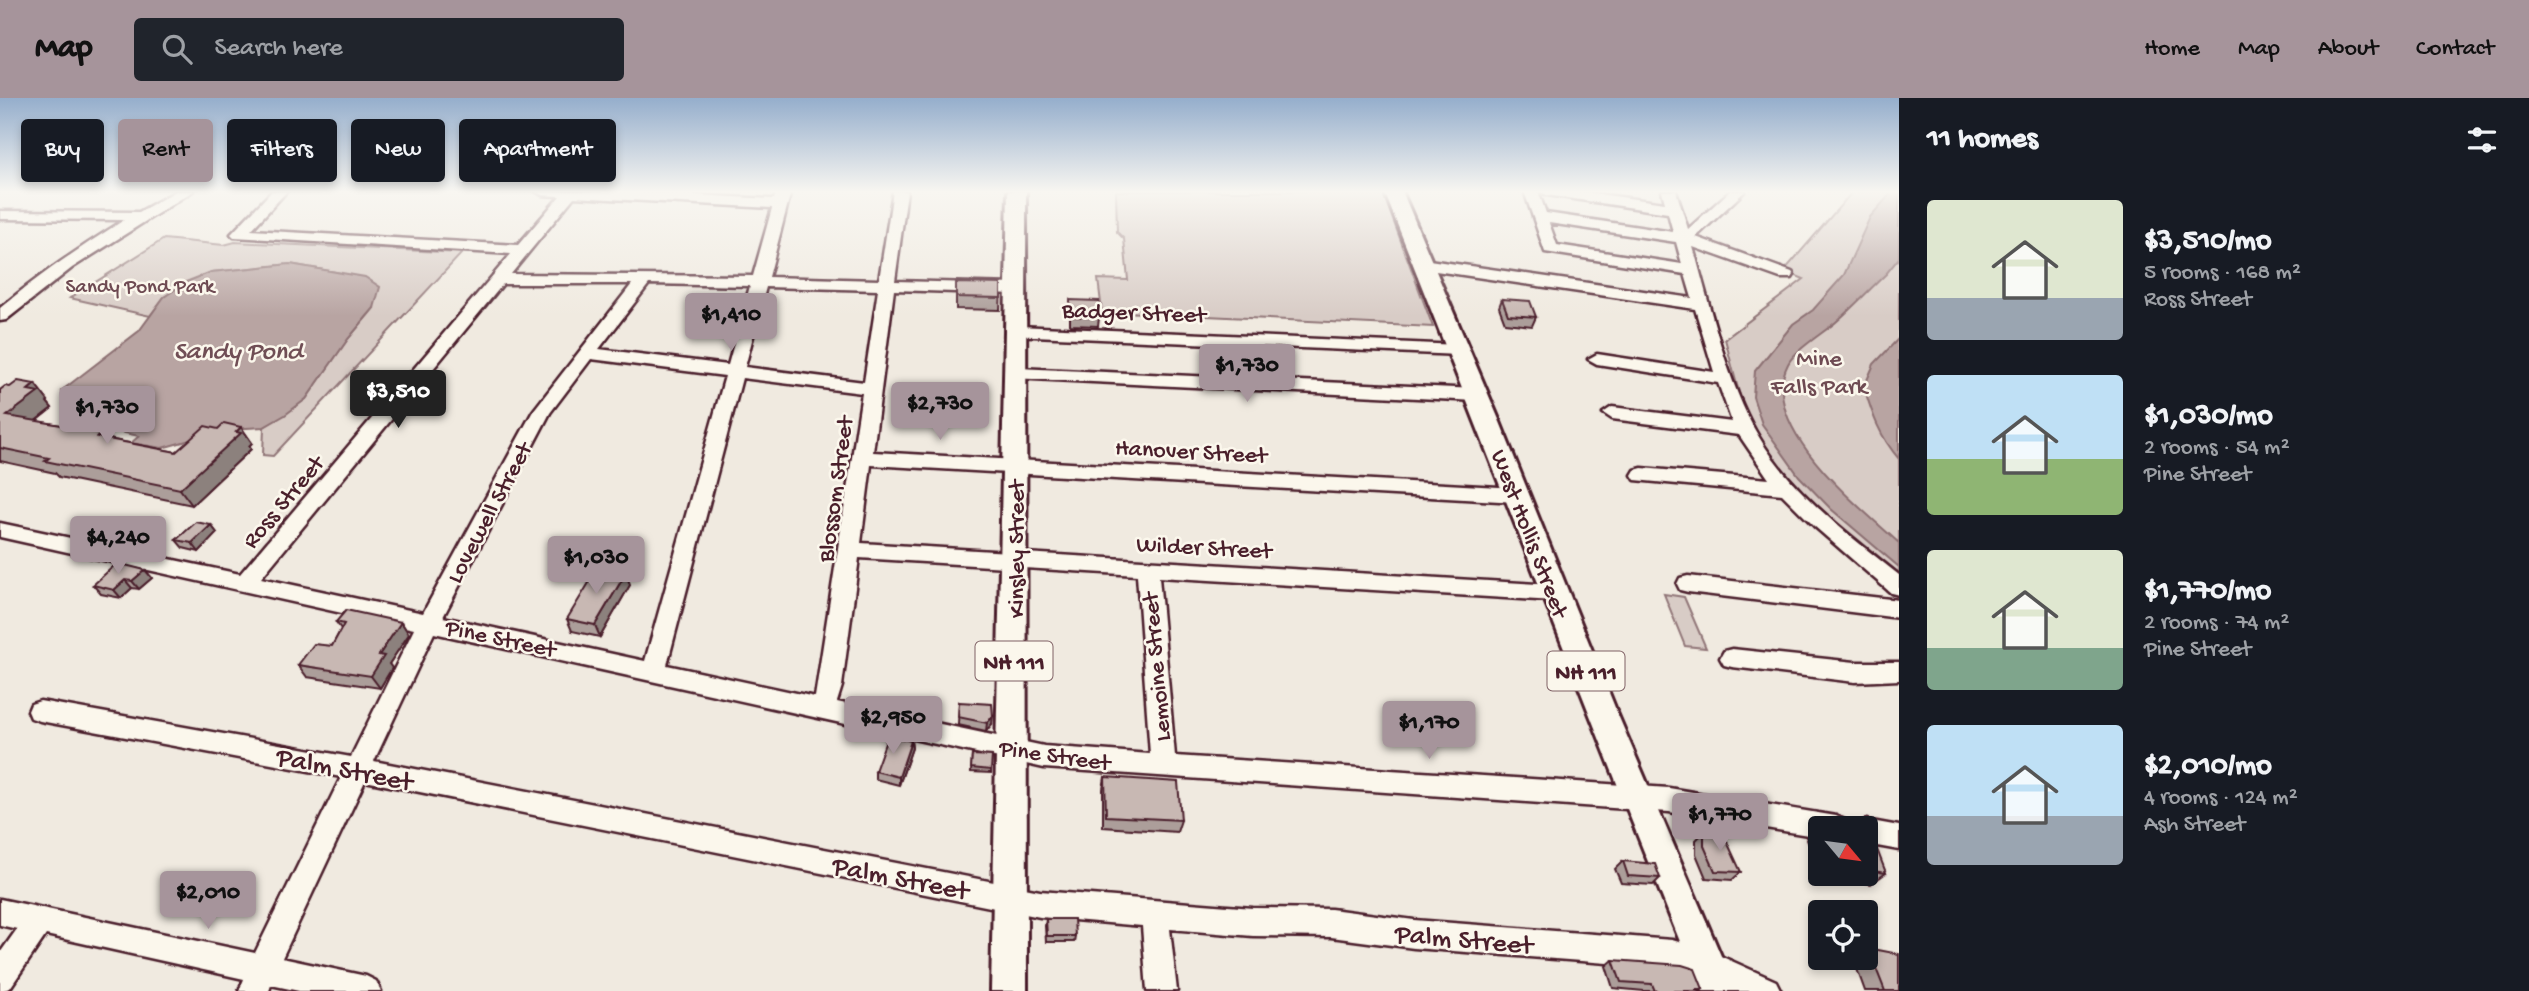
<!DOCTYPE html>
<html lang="en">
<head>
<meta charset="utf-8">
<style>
  :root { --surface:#171b24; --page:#20242c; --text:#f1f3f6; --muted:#9ea1a6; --accent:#a6949b }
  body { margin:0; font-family:"Gochi Hand",sans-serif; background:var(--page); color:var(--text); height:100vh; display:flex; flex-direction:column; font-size:26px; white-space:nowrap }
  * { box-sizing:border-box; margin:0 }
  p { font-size:23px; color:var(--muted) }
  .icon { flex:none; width:38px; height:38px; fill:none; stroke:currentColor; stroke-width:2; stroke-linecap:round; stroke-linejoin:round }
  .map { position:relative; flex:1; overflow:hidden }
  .drawer { display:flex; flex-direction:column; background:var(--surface); width:630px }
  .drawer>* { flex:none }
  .banner { position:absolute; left:21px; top:21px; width:665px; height:63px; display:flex; gap:14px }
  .needle { width:46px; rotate:119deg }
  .controls { position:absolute; left:1808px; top:718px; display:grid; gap:14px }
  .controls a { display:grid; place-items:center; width:70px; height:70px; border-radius:7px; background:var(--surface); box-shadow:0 4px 10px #0003; font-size:35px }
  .price { position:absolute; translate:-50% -60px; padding:0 16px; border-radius:7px; background:var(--accent); color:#111; font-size:23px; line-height:46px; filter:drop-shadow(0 2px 4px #0008) }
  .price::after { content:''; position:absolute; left:50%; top:42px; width:21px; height:16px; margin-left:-10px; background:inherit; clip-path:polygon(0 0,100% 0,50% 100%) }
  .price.current { background:#222; color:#fff }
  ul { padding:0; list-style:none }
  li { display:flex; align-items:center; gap:21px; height:175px; padding:0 28px }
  li span { display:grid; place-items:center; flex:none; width:196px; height:140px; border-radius:7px; color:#555 }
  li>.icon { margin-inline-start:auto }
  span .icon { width:84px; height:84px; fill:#fffc; stroke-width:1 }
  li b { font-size:30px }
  h2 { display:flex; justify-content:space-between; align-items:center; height:84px; padding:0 28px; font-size:30px }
  .pill { padding:0 24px; border-radius:7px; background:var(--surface); box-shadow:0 4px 10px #0003; font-size:24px; line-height:63px }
  .pill.current { background:var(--accent); color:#111 }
  header { display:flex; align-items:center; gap:42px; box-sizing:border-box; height:98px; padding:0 35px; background:var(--accent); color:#111 }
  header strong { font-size:33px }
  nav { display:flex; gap:38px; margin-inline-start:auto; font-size:24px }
  .search { width:490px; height:63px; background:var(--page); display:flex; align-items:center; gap:18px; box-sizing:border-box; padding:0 24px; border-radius:7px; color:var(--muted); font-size:26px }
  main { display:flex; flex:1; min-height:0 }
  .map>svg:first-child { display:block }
  .green { fill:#d8ccc6; stroke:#917678; stroke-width:2 }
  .water { fill:#b8a4a2; stroke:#8c6f72; stroke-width:2 }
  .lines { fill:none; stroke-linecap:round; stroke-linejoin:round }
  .minor-casing { stroke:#4a1f2b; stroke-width:5 }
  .major-casing { stroke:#4a1f2b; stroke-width:6 }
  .minor { fill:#fbf7ec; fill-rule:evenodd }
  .major { fill:#fbf7ec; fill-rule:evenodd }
  .wall { fill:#ac9e9a; stroke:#4a1f2b; stroke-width:2 }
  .shaded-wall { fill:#8c817d; stroke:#4a1f2b; stroke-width:2 }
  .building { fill:#c8b8b3; stroke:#4a1f2b; stroke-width:2 }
  .labels { text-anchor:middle; stroke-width:5; stroke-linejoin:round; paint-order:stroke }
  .far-park-label { font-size:21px; fill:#6e4a52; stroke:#fbf7ec }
  .shield { fill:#fbf7ec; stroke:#7f6065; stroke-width:2 }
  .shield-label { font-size:23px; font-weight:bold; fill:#4a1f2b }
  .street-label { font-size:24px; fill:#4a1f2b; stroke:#fbf7ec }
  .park-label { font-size:24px; fill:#6e4a52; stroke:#fbf7ec }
  .water-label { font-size:26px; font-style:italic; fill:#704e55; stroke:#fbf7ec }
  .near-street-label { font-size:28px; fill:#4a1f2b; stroke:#fbf7ec }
</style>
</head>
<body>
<header>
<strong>Map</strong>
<div class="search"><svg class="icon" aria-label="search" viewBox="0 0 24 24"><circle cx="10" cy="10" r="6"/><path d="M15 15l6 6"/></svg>Search here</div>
<nav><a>Home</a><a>Map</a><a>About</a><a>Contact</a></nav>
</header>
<main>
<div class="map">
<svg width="1899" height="893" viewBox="0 0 1899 893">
  <rect width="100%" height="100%" fill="#f0eae0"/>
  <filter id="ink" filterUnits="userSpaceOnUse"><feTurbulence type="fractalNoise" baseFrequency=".0143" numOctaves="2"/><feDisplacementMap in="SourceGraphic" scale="14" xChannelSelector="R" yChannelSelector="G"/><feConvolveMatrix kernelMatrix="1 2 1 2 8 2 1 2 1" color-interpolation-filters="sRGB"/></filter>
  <g filter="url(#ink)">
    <g class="green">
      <path d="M1116,93H1382L1433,229L1102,213L1098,181L1128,182L1124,141L1117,134Z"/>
      <path d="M1853,93H1899V475C1850,434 1781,386 1751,328C1740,306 1732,266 1725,241L1804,181L1784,173Z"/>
      <path d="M164,141L224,147L235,144L462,155L273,358L263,357L264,329L306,301L348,241L374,210L341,175L290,166L211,174L164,199L150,218L70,200Z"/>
      <path d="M1664,496L1684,499L1706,550L1685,548Z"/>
    </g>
    <g class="water">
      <path d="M1893,93H1899V160L1886,176C1869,192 1853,209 1836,224C1823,235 1795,252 1788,266C1756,328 1859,408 1899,445V469L1831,411L1799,378L1762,326L1753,299L1755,273L1793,226L1813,212L1844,177L1870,119Z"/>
      <path d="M290,166L365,179L380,189L374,210L348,241L306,301L285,317L264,329L229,331L162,350L131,345L139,338L73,324L69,301L61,293L139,233L164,199L186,184L211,174Z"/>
      <path d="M1899,240V361C1880,339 1872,316 1864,289L1874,266Z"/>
    </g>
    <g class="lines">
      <defs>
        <g id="minor">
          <path d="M176,93H193L72,170L6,222L0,223V210C39,177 81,149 124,122L0,121V113L139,114Z"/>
          <path d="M272,93H287L251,132L518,147L560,98L542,97L535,93H620L774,101L777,93H791L769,179L879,182L893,93H907L895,183L1017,186L1025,191L1017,196L894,192L873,354L1517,390L1524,392L1527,397L1524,402L1517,404L871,367L861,445L1555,487L1563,489L1566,495L1563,501L1555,503L1159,479L1175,658L1669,690L1836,718L1845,722L1849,730H1820V739L1669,714L1044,670L434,535L374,663L1040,793L1253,810L1331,811L1414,822L1672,842L1707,852L1776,883L1781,893H1733L1704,880L1672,870L1414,850L1331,839L1253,838L1170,831L1177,893H1147L1142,828L1040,819L365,683L282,860L366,878L376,883L381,893H299L271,887L269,893H239L244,881L46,837L10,890L0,893V855L17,831L0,827V801L255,855L341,679L40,623L31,620L28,613L31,606L40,603L351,659L414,531L0,439V425L240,476L511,156L234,139L231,136L234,133ZM574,99L772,110L753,178L511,176ZM503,186H632L533,313L423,515L261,480ZM649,186L750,188L728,267L599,251ZM766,189L878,192L864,284L745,269ZM591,261L725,278L645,563L443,519L550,315ZM742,280L862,295L815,599L667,567ZM859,460L1137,477L1150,656L1044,648L837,604L842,588Z"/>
          <path d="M1524,93H1538L1546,115L1673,134L1668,115L1547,97L1540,93H1577L1665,105L1662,93H1676L1688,131L1730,93H1745L1696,139L1792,174L1794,177L1792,180H1780L1693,149C1710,207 1727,286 1759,339C1792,395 1849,437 1899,477V497L1891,495L1814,428L1782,396L1635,382L1632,377L1635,372L1642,370L1769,381L1739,337L1612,321L1603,315L1612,309L1732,324L1718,285L1597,266L1588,261L1597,256L1714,274L1695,211L1422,171L1414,166L1422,161L1692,200L1685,176L1545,154ZM1549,125L1676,144L1682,166L1557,147Z"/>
          <path d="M1017,228L1459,247L1468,252L1459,257L1011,237L1008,233Z"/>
          <path d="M1018,270L1477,291L1486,297L1477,303L1012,280L1009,276L1012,272Z"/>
          <path d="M1688,478L1899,502V520L1688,494L1680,492L1677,486L1680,480Z"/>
          <path d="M1732,551L1855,564H1899V582L1855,584L1732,569L1724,567L1720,560L1724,553Z"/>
          <path d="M1866,722L1899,728V752L1866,746V730H1855L1857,725Z"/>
        </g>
        <g id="major">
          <path d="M1008,93H1026L1027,893H991Z"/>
          <path d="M1384,93H1402L1500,324L1618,617L1736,893H1700C1592,627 1490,359 1384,93Z"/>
        </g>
      </defs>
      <use href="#minor" class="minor-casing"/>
      <use href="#major" class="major-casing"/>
      <use href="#minor" class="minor"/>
      <use href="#major" class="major"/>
    </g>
    <g class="wall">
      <path d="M956,185L1001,186L1000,212L956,211Z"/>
      <path d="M1502,201L1536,219L1532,228L1505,225L1499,209Z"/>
      <path d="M1070,202L1099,220L1098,228L1070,227Z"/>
      <path d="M35,286L48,303L47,304L52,310L36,323L103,334L108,341L176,354L218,331L241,329L252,345L249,348L251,351L192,407L59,379L55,375L0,363V292Z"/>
      <path d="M211,427L217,435L199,454L183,450L176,442Z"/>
      <path d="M145,472L152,480L139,491L132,490L121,500L101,496L93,487Z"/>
      <path d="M626,475L630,487L600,539L572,533L567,521Z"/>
      <path d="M336,524H401L409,536L389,566L392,570L380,590L307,579L298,567L332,548L341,531Z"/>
      <path d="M959,604L992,626L986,633L958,627Z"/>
      <path d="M911,643L912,650L899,687L875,681V673Z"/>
      <path d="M972,657L992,658L991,675L971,674Z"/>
      <path d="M1105,679L1181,722L1177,734L1103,729V691Z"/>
      <path d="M1819,728L1820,775H1866V732L1886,775L1871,786L1821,778L1806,739Z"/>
      <path d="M1704,734L1741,774L1732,782L1706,780L1696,756V742Z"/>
      <path d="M1623,763L1660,780L1653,787L1621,785L1615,771Z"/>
      <path d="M1046,821L1075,838L1074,844H1046L1045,828Z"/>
      <path d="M1868,850L1899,893H1865L1853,860L1854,859H1866V852Z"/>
      <path d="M1613,862L1703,891L1701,893H1644L1613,890L1606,868Z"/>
    </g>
    <g class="shaded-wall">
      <path d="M35,286L48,303L47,304L52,310L21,334L7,318L28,292Z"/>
      <path d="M241,329L252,345L249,348L251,351L192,407L180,391Z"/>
      <path d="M103,334L116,351L98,339Z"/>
      <path d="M211,427L217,435L199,454L192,445Z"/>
      <path d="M145,472L152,480L139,491L132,483Z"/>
      <path d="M626,475L630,487L600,539L595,527Z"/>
      <path d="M125,482L132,490L121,500L114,492Z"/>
      <path d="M401,524L409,536L389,566L392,570L380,590L371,578L379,557Z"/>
      <path d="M993,618L992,626L986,633L987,625Z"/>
      <path d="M911,643L912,650L899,687V679Z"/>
    </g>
    <g class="building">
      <path d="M956,185L1001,186V200L956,199Z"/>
      <path d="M1502,201L1530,203L1536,219L1508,217Z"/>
      <path d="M1070,202L1099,203V220L1070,218Z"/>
      <path d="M18,283L35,286L28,292L39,294L7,318L103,334L98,339L176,354L205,328L218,331L224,325L241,329L236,334L241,335L180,391L45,363L49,360L0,350V292L5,288L10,289Z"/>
      <path d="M196,424L211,427L192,445L176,442Z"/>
      <path d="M117,465L145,472L132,483L125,482L114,492L93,487Z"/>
      <path d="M598,470L626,475L595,527L567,521Z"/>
      <path d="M346,512L401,524L379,557L384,558L371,578L298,567L314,546L332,548L344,526L336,524Z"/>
      <path d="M959,604L992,606L993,618L987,625L958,619Z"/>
      <path d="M888,637L911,643L899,679L875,673Z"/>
      <path d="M972,657L992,658L991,672L971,670Z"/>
      <path d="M1105,679L1178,684L1181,722L1106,718Z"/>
      <path d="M1837,727L1853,730H1834Z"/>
      <path d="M1866,732L1870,733L1886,775L1866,772Z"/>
      <path d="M1704,734L1723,735L1741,774L1715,773L1704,748Z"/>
      <path d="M1623,763L1655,766L1660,780L1628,778Z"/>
      <path d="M1046,821H1074L1075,838H1047Z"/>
      <path d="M1868,850L1899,856V893H1885Z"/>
      <path d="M1613,862L1682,867L1695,871L1703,891H1697V893H1655L1652,886L1621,884Z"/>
    </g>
  </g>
  <linearGradient id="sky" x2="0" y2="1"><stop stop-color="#95aecc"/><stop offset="0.43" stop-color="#f8f6f1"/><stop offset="1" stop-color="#f8f6f1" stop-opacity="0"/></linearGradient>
  <rect width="1899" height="218" fill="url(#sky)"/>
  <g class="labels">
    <g class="far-park-label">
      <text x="140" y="194">Sandy Pond Park</text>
    </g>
    <g class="shield">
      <rect x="975.5" y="543.5" width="77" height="39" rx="5"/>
      <rect x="1547.5" y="553.5" width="77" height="39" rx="5"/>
    </g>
    <g class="shield-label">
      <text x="1014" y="571">NH 111</text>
      <text x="1586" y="581">NH 111</text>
    </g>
    <g class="street-label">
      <text transform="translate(1134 213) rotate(2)" y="8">Badger Street</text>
      <text transform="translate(1191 352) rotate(3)" y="8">Hanover Street</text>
      <text transform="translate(834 391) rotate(-82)" y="8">Blossom Street</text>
      <text transform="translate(282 403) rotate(-50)" y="8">Ross Street</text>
      <text transform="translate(488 414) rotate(-62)" y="8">Lovewell Street</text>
      <text transform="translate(1531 435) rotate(69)" y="8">West Hollis Street</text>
      <text transform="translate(1204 448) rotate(3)" y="8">Wilder Street</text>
      <text transform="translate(1015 451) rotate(-90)" y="8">Kinsley Street</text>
      <text transform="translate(501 539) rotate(12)" y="8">Pine Street</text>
      <text transform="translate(1155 569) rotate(-95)" y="8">Lemoine Street</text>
      <text transform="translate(1055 656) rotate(8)" y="8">Pine Street</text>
    </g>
    <g class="park-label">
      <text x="1819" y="267">Mine<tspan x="1819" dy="28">Falls Park</tspan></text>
    </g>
    <g class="water-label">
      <text x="238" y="260">Sandy Pond</text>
    </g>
    <g class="near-street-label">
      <text transform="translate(345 669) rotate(11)" y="10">Palm Street</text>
      <text transform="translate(901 778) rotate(11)" y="10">Palm Street</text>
      <text transform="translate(1464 839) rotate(5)" y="10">Palm Street</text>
    </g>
  </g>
</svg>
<div class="controls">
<a><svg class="needle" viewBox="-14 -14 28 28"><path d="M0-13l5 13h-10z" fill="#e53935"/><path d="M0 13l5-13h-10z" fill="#9ea1a6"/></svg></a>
<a><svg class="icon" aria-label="locate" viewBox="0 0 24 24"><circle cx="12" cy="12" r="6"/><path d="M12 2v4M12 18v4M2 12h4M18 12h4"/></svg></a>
</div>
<b class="price" style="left:731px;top:255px">$1,410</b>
<b class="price" style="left:1247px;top:306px">$1,730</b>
<b class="price current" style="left:398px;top:332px">$3,510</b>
<b class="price" style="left:940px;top:344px">$2,730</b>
<b class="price" style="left:107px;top:348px">$1,730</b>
<b class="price" style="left:118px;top:478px">$4,240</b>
<b class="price" style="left:596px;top:498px">$1,030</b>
<b class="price" style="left:893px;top:658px">$2,950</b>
<b class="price" style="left:1429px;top:663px">$1,170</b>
<b class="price" style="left:1720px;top:755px">$1,770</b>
<b class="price" style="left:208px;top:833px">$2,010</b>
<div class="banner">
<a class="pill">Buy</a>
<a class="pill current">Rent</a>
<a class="pill">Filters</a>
<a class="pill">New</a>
<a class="pill">Apartment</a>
</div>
</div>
<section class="drawer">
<h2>11 homes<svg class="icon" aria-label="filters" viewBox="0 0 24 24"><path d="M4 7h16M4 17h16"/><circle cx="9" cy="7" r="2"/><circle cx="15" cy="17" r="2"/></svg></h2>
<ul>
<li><span style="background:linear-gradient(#dfe7d0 70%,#9aa5b1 0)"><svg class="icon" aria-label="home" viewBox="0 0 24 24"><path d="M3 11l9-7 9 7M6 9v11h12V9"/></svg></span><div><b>$3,510/mo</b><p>5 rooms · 168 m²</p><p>Ross Street</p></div></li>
<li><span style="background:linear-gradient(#bfe0f5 60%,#8fb573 0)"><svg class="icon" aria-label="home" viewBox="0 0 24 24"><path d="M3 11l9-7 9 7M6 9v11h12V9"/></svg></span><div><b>$1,030/mo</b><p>2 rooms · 54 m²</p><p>Pine Street</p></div></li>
<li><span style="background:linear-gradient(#dfe7d0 70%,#7fa58c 0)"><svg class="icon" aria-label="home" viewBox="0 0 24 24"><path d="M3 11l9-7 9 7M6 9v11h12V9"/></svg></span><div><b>$1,770/mo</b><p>2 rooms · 74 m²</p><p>Pine Street</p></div></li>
<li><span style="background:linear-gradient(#bfe0f5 65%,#9aa5b1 0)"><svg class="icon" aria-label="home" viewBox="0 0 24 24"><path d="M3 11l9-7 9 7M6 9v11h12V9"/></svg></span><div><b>$2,010/mo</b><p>4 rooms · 124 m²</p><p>Ash Street</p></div></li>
</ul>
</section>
</main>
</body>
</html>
